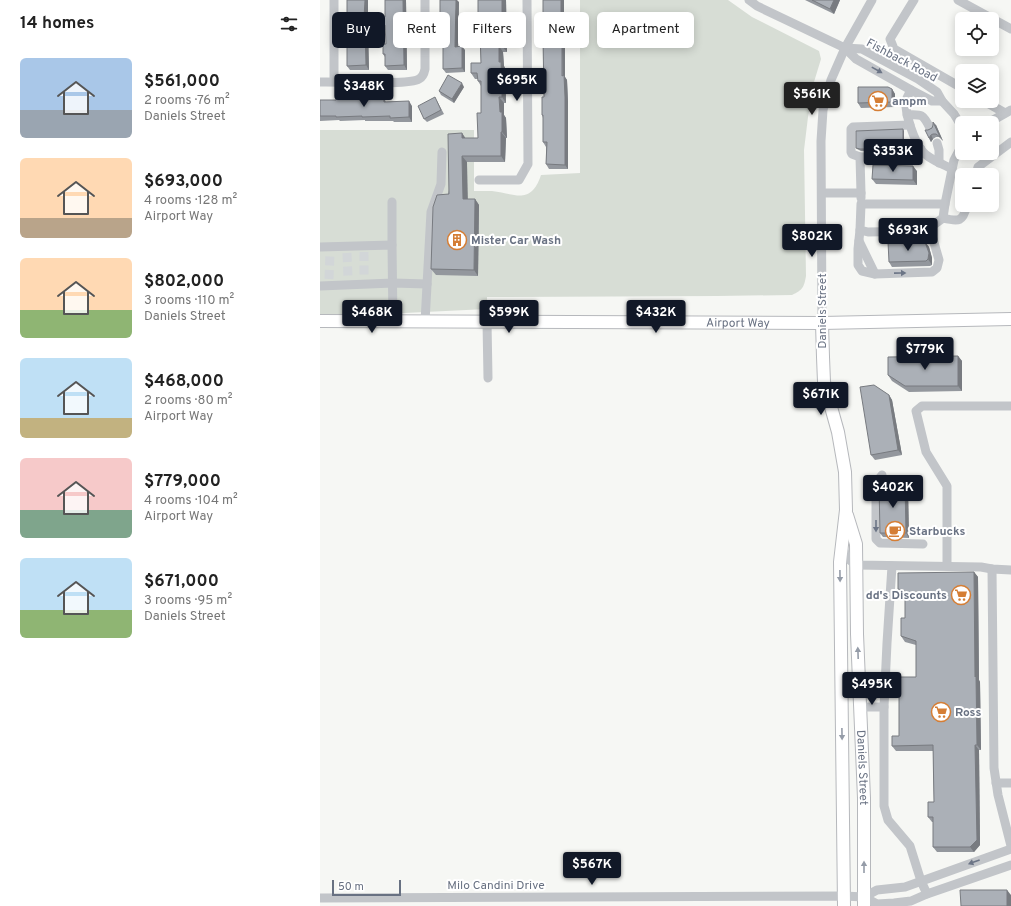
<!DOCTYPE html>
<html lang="en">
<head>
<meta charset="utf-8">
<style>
  :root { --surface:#fff; --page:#f6f6f6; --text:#222; --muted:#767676; --accent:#111827 }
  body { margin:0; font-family:Overpass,sans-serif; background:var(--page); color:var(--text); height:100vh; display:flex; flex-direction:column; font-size:15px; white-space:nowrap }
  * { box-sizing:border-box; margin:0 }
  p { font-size:13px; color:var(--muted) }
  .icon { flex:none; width:22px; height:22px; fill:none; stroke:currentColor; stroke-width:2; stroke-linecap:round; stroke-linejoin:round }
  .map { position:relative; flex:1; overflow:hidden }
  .drawer { display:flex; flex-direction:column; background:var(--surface); width:320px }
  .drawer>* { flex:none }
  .guide { position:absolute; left:12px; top:12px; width:380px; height:36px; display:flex; gap:8px }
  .buttons { position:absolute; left:635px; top:12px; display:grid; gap:8px }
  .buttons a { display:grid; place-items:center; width:44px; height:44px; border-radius:6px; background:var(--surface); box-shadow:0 2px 10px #0003; font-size:20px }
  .scale { position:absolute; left:12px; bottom:10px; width:69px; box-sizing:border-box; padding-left:4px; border:2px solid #687182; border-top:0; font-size:11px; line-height:14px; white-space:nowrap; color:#687182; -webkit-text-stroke:3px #fff; paint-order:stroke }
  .price { position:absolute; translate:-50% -34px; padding:0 9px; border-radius:4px; background:var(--accent); color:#fff; font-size:13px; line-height:26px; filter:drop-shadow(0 1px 2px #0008) }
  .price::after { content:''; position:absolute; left:50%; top:24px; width:12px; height:9px; margin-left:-6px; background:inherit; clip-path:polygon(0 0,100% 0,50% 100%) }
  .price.active { background:#222; color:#fff }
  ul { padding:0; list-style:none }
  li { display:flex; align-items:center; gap:12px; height:100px; padding:0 20px }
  li span { display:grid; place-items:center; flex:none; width:112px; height:80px; border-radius:6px; color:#555 }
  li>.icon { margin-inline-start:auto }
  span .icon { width:48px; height:48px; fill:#fffc; stroke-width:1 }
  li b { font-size:17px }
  h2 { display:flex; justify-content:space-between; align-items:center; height:48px; padding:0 20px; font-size:17px }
  .chip { padding:0 14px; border-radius:6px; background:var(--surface); box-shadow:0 2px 10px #0003; font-size:14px; line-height:36px }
  .chip.active { background:var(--accent); color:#fff }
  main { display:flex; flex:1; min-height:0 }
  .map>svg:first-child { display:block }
  .grass { fill:#d7ddd5 }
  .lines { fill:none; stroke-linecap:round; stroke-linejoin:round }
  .minor-tunnel { stroke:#d2d6d8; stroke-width:9; stroke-dasharray:9 4.5; stroke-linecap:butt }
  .major-casing { stroke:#b6b8bc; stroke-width:14 }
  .minor { stroke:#c2c5c9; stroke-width:9 }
  .major { stroke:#fff; stroke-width:12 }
  .wall { fill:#93979d }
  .shaded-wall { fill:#787b80 }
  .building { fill:#abb0b7; stroke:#787b80 }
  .oneway { fill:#6c7586 }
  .oneway2 { fill:#959ca8 }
  .labels { text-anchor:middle; stroke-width:4; stroke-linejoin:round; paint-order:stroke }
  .street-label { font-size:12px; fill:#687182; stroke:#fff }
  .poi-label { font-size:12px; font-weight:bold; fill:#687182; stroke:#fff; text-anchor:start }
</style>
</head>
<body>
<main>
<section class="drawer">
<h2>14 homes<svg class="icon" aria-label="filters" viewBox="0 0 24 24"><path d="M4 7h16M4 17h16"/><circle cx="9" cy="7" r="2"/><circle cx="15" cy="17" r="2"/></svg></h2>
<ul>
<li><span style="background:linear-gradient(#a9c7e8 65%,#9aa5b1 0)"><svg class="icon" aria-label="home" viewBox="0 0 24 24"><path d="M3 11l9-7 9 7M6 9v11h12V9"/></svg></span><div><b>$561,000</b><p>2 rooms · 76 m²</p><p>Daniels Street</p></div></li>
<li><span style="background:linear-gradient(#ffd9b3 75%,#b9a48a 0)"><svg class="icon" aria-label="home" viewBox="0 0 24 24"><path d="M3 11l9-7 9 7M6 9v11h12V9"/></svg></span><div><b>$693,000</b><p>4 rooms · 128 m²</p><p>Airport Way</p></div></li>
<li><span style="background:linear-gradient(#ffd9b3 65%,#8fb573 0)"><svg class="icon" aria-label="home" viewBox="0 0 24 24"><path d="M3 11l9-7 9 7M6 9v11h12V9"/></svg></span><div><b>$802,000</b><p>3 rooms · 110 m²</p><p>Daniels Street</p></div></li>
<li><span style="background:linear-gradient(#bfe0f5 75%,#c2b280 0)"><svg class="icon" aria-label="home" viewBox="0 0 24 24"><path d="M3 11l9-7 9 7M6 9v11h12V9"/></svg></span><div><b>$468,000</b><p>2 rooms · 80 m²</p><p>Airport Way</p></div></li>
<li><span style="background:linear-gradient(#f6c9c9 65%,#7fa58c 0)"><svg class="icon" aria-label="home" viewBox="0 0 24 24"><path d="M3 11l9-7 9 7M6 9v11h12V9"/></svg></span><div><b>$779,000</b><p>4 rooms · 104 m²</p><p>Airport Way</p></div></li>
<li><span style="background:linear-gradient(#bfe0f5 65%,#8fb573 0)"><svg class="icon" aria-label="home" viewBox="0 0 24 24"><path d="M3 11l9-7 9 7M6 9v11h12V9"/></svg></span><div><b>$671,000</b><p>3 rooms · 95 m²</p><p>Daniels Street</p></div></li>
</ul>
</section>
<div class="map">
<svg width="691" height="906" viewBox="0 0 691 906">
  <rect width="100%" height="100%" fill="#f6f7f4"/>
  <path class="grass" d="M260,0H408L432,17L499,51L501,59L494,82L488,117L484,150L486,276C484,287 483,290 472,295L397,296L167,297V309L22,316H0V130H154V191C160,191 166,191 172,191C196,194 211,205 221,175L260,173Z"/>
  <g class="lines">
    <g class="minor-tunnel">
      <path d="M44,252V277"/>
      <path d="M27,253L28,278"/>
      <path d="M9,279L10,253"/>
    </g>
    <defs>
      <g id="major">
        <path id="s1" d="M0,321L502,323L691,319"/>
        <path d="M502,323L503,357L504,382L518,432L525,472L526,510L520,562L524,906"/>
        <path id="s2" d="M527,515L536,544L537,634L544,798V906"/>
      </g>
    </defs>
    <use href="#major" class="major-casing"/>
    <g class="minor">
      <path d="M429,0L437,6L462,18L525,48L542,49L598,79L617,92L622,101L634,114L642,127"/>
      <path d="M594,0L570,39L574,49L642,88"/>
      <path d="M638,0L691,29"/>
      <path d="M525,48L536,59L591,90L612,101H622"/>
      <path d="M14,81V0"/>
      <path d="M0,82C17,81 88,86 99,79C103,77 104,74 105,69V0"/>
      <path d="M591,90C589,94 587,97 586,101C585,115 594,140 602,151C608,159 623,164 632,169"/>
      <path d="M664,101L685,113"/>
      <path d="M587,115C602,114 603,114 610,128"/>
      <path d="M668,123L691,110"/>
      <path d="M617,143L619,150V163"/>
      <path d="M540,157H582L590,156L601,149"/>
      <path d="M656,175L658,167L691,142"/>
      <path d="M159,180H199L208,164L207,0"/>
      <path d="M502,193H541V198"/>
      <path d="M541,193L540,157L532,154L531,152V129L533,127L590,125"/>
      <path d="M72,202V245"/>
      <path d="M625,204L634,160L642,145"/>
      <path d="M623,218L625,204H541L540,230L548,232L605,231L623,218C639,222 643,222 647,205"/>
      <path d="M540,230L538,249V265L542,271L555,274L612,272L617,268L619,260L613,239L605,231"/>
      <path d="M539,241L555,274"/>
      <path d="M0,247L72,245L73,322"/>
      <path d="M0,286L73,283L107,284"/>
      <path d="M105,322L111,212L121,184L122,152"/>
      <path d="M167,322L168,378"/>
      <path d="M502,323L501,141L503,110L511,80L525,48L552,0"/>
      <path d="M562,475L558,480L556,487V539L560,543L603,544"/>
      <path d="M523,548L527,558L536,565L661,567L672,569L691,570"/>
      <path d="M572,566L567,643L564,707V806L568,820L590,846L601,881L607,894"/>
      <path d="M627,566V486L606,452L596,411L602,406H691"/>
      <path d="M672,569L674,768L678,795L691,846"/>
      <path d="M540,707H564"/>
      <path d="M676,783H691"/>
      <path d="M544,897L557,890L585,887L691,849"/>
      <path d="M0,898L524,896L544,897L557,904L574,903L591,901L607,894L691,865"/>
    </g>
    <use href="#major" class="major"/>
  </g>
  <g class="wall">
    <path d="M27,0H48V18L65,17V0H86L87,70H68L65,66V57L63,54L66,44V30H48L49,70H30L27,66Z"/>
    <path d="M158,0H186L187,52H183L184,66L185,68L186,91V103H184V115L186,118L187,138H186L185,162H147V199H155L159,205L158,276L116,275L111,269L142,133L145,138H158L161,113V86L158,81V79H155L151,73L161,63L160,35L158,32Z"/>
    <path d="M485,0H520L514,14Z"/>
    <path d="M139,2L138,47L145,50V72L126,73L123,69V47L120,43Z"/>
    <path d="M223,20H244L249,25V43H245V77L247,80L248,102V169H229L226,164V147L223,142V118L222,115L224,97L223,41L222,39Z"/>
    <path d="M144,87L134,103L121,95L119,91Z"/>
    <path d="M572,89L575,94V107L541,108L538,103Z"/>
    <path d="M64,98L66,102L92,106V122H74L73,121H45V120L20,121L19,120L0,121V100H16Z"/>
    <path d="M117,101L124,114L107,122L104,119Z"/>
    <path d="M616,125L623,141L619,137H616L613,139L611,142L609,138L608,130L612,128Z"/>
    <path d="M584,131V151H541L537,149L536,148Z"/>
    <path d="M597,171V185L556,184L552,179Z"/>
    <path d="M605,242L609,247L612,258V265L610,266L572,267L569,262Z"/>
    <path d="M638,356L642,361V391L589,392L572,381L568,375Z"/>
    <path d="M569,395L572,400L582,455L555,460L551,455Z"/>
    <path d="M585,484L588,488L589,538L563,537L560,533Z"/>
    <path d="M654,572L658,577L659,680L660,682L661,750H659L660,845L654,852H617L613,847V822H612L608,817L614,802L613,751H576L572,746L579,736L596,677V645L585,642L581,636L585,618V595L582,594L578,589Z"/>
  </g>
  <g class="shaded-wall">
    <path d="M45,0H48V22L44,18Z"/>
    <path d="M83,0H86L87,70L84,65Z"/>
    <path d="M136,0H137L139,2L138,50L135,47Z"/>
    <path d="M182,0H186L187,52L182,46Z"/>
    <path d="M241,0H244V25L241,20Z"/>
    <path d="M514,0H520L514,14L510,9Z"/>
    <path d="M246,20L249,25V43L246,39Z"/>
    <path d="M45,26L48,30L49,70L46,65Z"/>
    <path d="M242,39L245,43V77L247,80L248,102V169L245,165Z"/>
    <path d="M142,46L145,50V72L142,68Z"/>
    <path d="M179,46L183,52L184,66L185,68L186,103L182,97L179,62Z"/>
    <path d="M142,83L144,87L134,103L132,99Z"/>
    <path d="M572,89L575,94V107L572,102Z"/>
    <path d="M179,97L184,103V115L186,118L187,138L182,132L180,112Z"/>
    <path d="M89,101L92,106V122L89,117Z"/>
    <path d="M613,122L616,125L623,141L620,137Z"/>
    <path d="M583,129L584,131V151L583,149Z"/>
    <path d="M181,132L186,138L185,162L181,156Z"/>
    <path d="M142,133L146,139L142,138Z"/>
    <path d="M611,135L613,139L611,142L609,138Z"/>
    <path d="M142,156L147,162L148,205L143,199Z"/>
    <path d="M593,166L597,171V185L593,180Z"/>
    <path d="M155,199L159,205L158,276L154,270Z"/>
    <path d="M605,242L609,247L612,258V265L608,259Z"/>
    <path d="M638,356L642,361V391L638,386Z"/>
    <path d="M569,395L572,400L582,455L578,450Z"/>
    <path d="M585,484L588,488L589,538L586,533Z"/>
    <path d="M654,572L658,577L659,680L660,682L661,750L657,745L655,677Z"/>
    <path d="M655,745L659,750L660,845L654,852L650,847Z"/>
    <path d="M687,890L691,895V906H687Z"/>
  </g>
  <g class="building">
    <path d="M27,0H45L44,18L65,17V0H83L84,65L65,66V54H63V44H66L65,25L45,26L46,65L27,66Z"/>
    <path d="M120,0H136L135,47L142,46V68L123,69V43H120Z"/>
    <path d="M158,0H182V46H179V62H181L182,85V97H179L180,112H182V132H181V156H142L143,199H155L154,270L111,269L113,207L117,195L129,194L128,134L142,133V138H158L157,113H161V81H158L157,73H151V63H161L160,32H158Z"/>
    <path d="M223,0H241V20H246V39H242V76L244,75L245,97V165L226,164L227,142H223V115H222V97H224L223,39H222L221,20H223Z"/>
    <path d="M492,0H514L510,9Z"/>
    <path d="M128,75L142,83L132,99L119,91Z"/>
    <path d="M538,87H568L572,89V102L538,103Z"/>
    <path d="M115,97L121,110L104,119L98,106Z"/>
    <path d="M64,98V102L89,101V117L70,118V116L42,117V116L16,117V116H0V100H16V99Z"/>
    <path d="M613,122L620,137L616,134H613L611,135L609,138L605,130H608L612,128L613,125Z"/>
    <path d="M583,129V149H540L536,148V131Z"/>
    <path d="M553,165L593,166V180L552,179Z"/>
    <path d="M568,242H605L609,253L608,259L606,261L569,262Z"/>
    <path d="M638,356V386H585L568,375V357Z"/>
    <path d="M554,385L569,395L578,450L551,455L540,387Z"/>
    <path d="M585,484L586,533H560L559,485Z"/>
    <path d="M654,572L655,677L656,676L657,745H655L657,840L650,847H613V817H608V802H614L613,745L572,746V736H579V677H596V641L581,636V618H585V591L578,589V573Z"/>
    <path d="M640,890H687V906H641Z"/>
  </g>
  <defs><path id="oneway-solid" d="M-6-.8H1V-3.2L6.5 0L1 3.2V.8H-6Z"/></defs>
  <g class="oneway">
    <use href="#oneway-solid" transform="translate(557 70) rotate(29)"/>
    <use href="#oneway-solid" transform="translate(580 273) rotate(-1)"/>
    <use href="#oneway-solid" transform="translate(556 526) rotate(90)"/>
    <use href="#oneway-solid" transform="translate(654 862) rotate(160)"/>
  </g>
  <g class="oneway2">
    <use href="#oneway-solid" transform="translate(520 576) rotate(89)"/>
    <use href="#oneway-solid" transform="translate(538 653) rotate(-92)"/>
    <use href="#oneway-solid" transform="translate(522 734) rotate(89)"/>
    <use href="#oneway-solid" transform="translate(544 867) rotate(-90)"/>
  </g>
  <defs>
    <symbol id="supermarket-ring" viewBox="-11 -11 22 22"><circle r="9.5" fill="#fff" stroke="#d57e35" stroke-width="1.5"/><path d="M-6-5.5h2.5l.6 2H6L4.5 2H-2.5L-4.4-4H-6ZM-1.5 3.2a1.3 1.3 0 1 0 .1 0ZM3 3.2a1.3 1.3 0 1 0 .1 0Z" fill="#d57e35"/></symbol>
    <symbol id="building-ring" viewBox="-11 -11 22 22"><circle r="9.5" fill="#fff" stroke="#d57e35" stroke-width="1.5"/><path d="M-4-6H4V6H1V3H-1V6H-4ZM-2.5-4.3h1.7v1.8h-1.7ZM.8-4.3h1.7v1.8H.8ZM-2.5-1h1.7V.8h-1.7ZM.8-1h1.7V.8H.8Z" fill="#d57e35"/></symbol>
    <symbol id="cafe-ring" viewBox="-11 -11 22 22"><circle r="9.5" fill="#fff" stroke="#d57e35" stroke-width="1.5"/><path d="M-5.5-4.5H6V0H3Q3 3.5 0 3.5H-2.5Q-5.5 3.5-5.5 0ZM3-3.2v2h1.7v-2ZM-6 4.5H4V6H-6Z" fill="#d57e35"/></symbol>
  </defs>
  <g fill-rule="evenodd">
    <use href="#supermarket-ring" x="547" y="90" width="22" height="22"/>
    <use href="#building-ring" x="126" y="229" width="22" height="22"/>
    <use href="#cafe-ring" x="564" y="520" width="22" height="22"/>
    <use href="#supermarket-ring" x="630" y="584" width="22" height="22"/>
    <use href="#supermarket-ring" x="610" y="701" width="22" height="22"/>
  </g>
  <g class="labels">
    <g class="street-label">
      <text transform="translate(582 60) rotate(28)" y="4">Fishback Road</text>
      <text transform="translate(502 311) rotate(-90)" y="4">Daniels Street</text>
      <text dy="4" stroke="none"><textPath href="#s1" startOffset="418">Airport Way</textPath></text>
      <text dy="4" stroke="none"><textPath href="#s2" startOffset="254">Daniels Street</textPath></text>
      <text x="176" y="889">Milo Candini Drive</text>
    </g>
    <g class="poi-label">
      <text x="572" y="105">ampm</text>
      <text x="151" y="244">Mister Car Wash</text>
      <text x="589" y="535">Starbucks</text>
      <text x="627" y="599" text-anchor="end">dd's Discounts</text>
      <text x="635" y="716">Ross</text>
    </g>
  </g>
</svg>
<div class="buttons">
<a><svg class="icon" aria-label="locate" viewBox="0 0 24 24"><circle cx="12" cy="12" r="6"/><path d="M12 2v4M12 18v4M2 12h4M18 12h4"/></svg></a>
<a><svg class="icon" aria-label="layers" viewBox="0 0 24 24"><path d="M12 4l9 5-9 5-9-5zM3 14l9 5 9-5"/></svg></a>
<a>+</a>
<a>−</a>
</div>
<div class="scale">50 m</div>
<b class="price" style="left:197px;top:102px">$695K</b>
<b class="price" style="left:44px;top:108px">$348K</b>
<b class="price active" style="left:492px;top:116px">$561K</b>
<b class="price" style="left:573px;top:173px">$353K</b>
<b class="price" style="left:588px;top:252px">$693K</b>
<b class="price" style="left:492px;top:258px">$802K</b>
<b class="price" style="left:52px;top:334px">$468K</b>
<b class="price" style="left:189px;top:334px">$599K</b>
<b class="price" style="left:336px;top:334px">$432K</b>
<b class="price" style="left:605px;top:371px">$779K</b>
<b class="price" style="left:501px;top:416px">$671K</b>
<b class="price" style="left:573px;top:509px">$402K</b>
<b class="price" style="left:552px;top:706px">$495K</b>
<b class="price" style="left:272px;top:886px">$567K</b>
<div class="guide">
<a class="chip active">Buy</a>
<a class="chip">Rent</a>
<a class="chip">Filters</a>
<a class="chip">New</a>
<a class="chip">Apartment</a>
</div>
</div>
</main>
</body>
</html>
